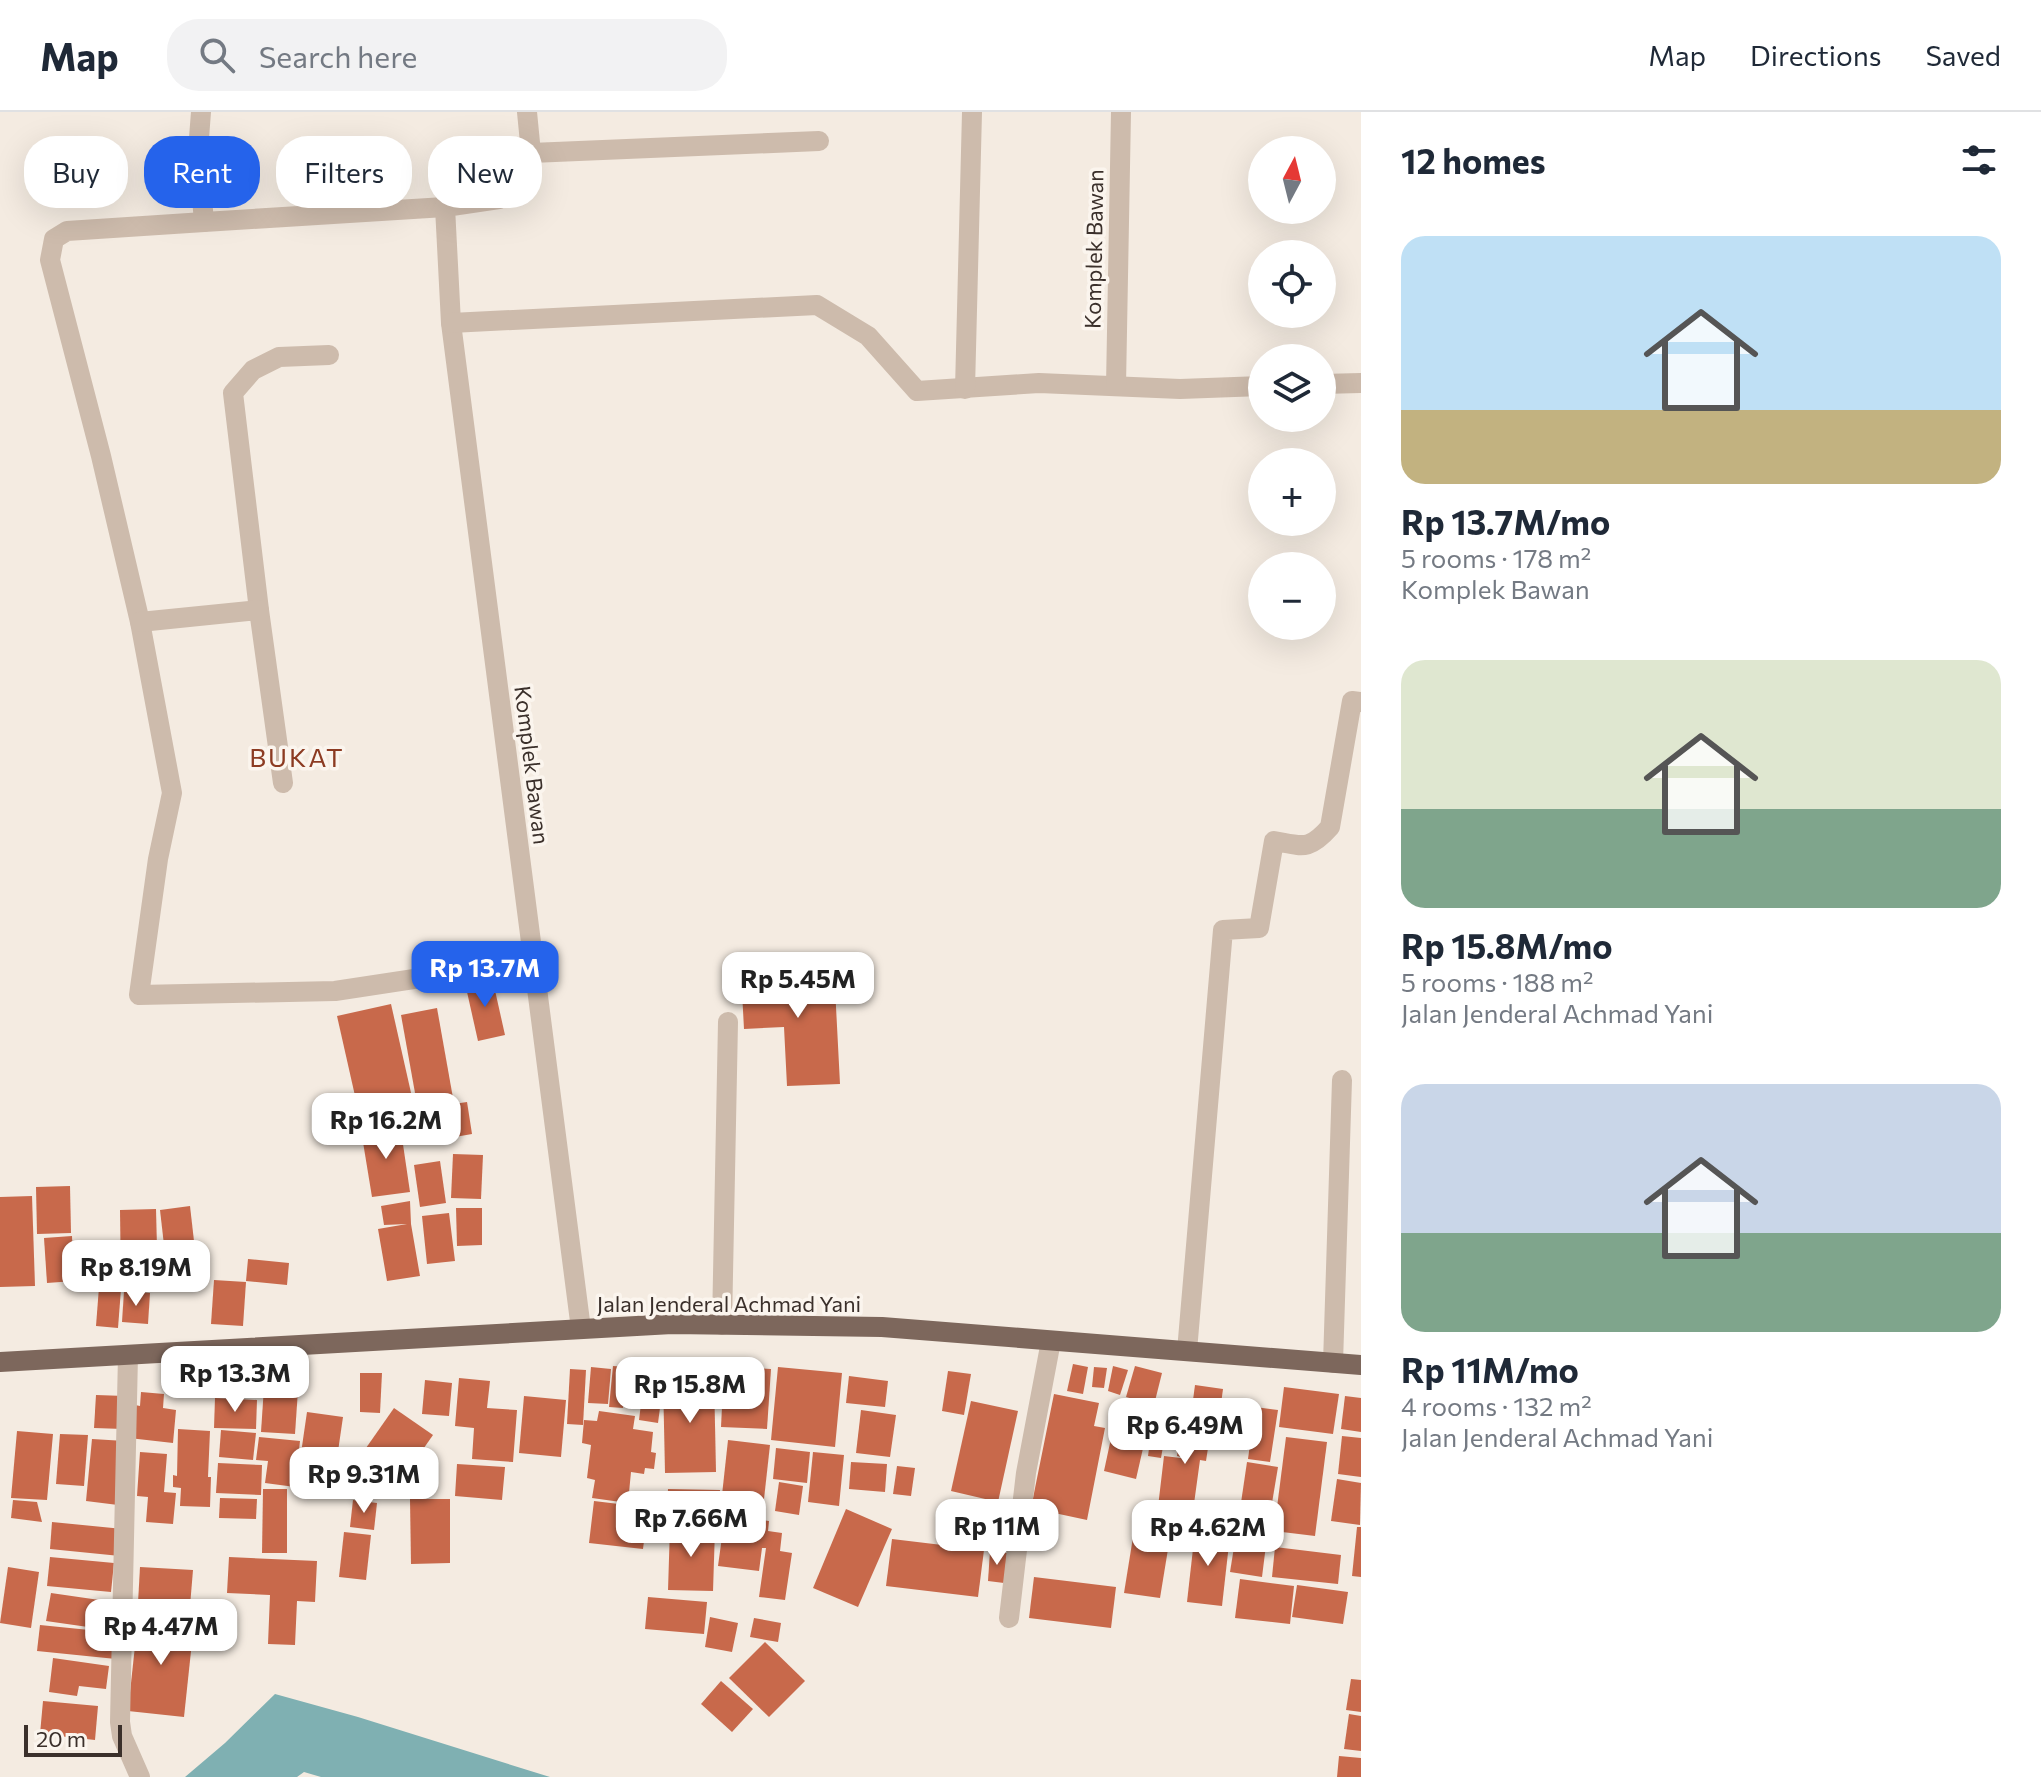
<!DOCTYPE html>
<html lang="en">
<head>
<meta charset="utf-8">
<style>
  :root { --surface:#fff; --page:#f2f2f3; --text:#1f2937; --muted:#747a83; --line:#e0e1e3; --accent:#2563eb }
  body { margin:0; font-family:Commissioner,sans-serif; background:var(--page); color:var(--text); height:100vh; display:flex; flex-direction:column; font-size:30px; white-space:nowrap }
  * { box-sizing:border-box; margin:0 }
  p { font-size:26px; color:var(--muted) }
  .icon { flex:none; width:44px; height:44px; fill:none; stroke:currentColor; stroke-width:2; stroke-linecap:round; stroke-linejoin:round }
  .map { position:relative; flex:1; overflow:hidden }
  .drawer { display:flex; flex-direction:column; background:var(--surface); width:680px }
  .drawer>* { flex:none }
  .banner { position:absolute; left:24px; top:24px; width:760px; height:72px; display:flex; gap:16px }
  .needle { width:52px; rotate:7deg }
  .fabs { position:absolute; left:1248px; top:24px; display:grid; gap:16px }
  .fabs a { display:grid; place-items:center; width:88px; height:88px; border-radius:50%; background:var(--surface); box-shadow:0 8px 32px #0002; font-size:40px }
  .scale { position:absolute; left:24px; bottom:20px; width:98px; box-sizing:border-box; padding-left:8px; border:4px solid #3b302b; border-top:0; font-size:22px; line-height:28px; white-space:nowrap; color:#3b302b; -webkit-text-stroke:6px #fbf5ee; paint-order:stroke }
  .price { position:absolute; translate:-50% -68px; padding:0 18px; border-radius:16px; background:#fff; color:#222; font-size:26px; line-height:52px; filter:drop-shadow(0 2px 4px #0008) }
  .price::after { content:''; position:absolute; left:50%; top:48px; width:24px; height:18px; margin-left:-12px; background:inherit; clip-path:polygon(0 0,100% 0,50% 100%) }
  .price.selected { background:var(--accent); color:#fff }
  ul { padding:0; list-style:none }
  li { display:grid; align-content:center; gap:16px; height:424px; padding:0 40px }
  li span { display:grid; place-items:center; height:248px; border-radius:24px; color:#555 }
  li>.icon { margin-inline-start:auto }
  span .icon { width:144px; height:144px; fill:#fffc; stroke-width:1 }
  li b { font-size:34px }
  h2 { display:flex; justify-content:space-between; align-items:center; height:96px; padding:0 40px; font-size:34px }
  .pill { padding:0 28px; border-radius:32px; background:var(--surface); box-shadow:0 8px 32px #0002; font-size:28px; line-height:72px }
  .pill.selected { background:var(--accent); color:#fff }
  header { display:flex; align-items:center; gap:48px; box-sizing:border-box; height:112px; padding:0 40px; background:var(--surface); border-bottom:2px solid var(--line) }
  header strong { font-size:38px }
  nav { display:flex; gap:44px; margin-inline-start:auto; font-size:28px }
  .search { width:560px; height:72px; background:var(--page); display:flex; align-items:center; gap:20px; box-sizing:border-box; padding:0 28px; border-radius:32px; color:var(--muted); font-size:30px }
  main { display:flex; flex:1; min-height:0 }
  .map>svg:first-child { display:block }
  .water { fill:#7fb0b2 }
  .building { fill:#c8694b }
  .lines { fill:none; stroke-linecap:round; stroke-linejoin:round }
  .minor { stroke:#cdbbac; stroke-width:20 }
  .major { stroke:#7d675c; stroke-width:20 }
  .labels { text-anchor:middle; stroke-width:7; stroke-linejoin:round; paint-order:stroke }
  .street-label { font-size:22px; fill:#3b302b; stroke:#fbf5ee }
  .quarter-label { font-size:26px; letter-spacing:2px; fill:#8c3b22; stroke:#fbf5ee }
</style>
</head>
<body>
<header>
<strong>Map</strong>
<div class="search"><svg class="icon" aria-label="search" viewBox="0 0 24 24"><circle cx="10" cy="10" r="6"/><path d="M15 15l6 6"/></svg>Search here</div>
<nav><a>Map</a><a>Directions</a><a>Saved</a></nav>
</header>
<main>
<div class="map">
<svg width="1361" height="1665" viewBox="0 0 1361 1665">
  <rect width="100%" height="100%" fill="#f4ebe1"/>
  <path class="water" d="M275,1582L358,1605L550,1665H321L304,1660L297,1665H185L225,1631Z"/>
  <g class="building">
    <path d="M834,856L840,972L787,974L784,915L744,917L741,861Z"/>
    <path d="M492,865L505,923L478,929L465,871Z"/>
    <path d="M391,892L414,994L360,1006L337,904Z"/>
    <path d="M437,896L453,986L417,992L401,903Z"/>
    <path d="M467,990L472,1022L432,1029L427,996Z"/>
    <path d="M400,1012L410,1080L372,1085L361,1018Z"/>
    <path d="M453,1042L483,1043L481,1087L451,1086Z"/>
    <path d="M440,1049L446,1091L420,1095L414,1053Z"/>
    <path d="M70,1074L71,1121L37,1122L36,1075Z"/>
    <path d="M32,1084L35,1174L0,1175V1085Z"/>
    <path d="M410,1089L411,1112L420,1164L387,1169L378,1117L407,1112L384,1113L381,1094Z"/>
    <path d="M190,1094L198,1164L168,1168L160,1098Z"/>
    <path d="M456,1096H482V1133L457,1134Z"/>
    <path d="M156,1097L158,1174H121L120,1098Z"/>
    <path d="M449,1101L455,1149L427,1152L422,1104Z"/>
    <path d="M72,1124L74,1169L47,1171L44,1126Z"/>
    <path d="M248,1147L289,1151L287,1173L246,1169Z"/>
    <path d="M214,1168L246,1170L243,1214L211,1212Z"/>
    <path d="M99,1175L121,1177L118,1216L96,1214Z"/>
    <path d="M124,1179L150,1181L148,1212L122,1210Z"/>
    <path d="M630,1251L655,1254L651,1287L661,1288L658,1311L639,1308L641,1292L625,1290Z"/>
    <path d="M1073,1252L1088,1255L1083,1282L1067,1279Z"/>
    <path d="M613,1254L627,1255L623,1296L609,1295Z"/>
    <path d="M1113,1254L1128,1258L1120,1283L1108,1279Z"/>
    <path d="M1135,1254L1162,1261L1154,1293L1126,1285Z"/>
    <path d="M591,1255L611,1257L608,1292L588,1291Z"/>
    <path d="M724,1255L771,1257L767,1317L721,1315Z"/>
    <path d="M778,1255L842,1261L835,1335L771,1328Z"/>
    <path d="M1094,1255L1107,1256L1104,1276L1092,1275Z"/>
    <path d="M570,1257L586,1258L583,1313L567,1312Z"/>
    <path d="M948,1259L971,1262L964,1303L942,1299Z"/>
    <path d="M360,1261H382L380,1301L360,1300Z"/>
    <path d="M849,1264L888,1269L885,1295L846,1291Z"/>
    <path d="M714,1265L716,1360L665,1361L663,1266Z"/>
    <path d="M459,1266L490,1269L487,1296L517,1298L513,1350L472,1347L474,1316L455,1314Z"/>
    <path d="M425,1268L452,1271L449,1304L422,1302Z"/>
    <path d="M1195,1273L1223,1277L1219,1307L1191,1303Z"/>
    <path d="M264,1275L298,1278L295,1322L261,1320Z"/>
    <path d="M1284,1275L1339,1282L1333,1322L1279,1315Z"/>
    <path d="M141,1280L164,1282L163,1296L176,1298L173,1331L129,1326L130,1292L140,1294Z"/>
    <path d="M1054,1282L1099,1291L1094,1314L1105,1316L1087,1408L1031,1396Z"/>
    <path d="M96,1283L125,1284L123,1317L94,1316Z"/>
    <path d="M524,1284L566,1288L561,1345L519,1341Z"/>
    <path d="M1345,1284L1361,1286V1320L1341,1317Z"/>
    <path d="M215,1286L257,1288L256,1317L214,1316Z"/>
    <path d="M971,1289L1018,1299L998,1390L951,1379Z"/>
    <path d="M1119,1289L1152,1297L1136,1367L1104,1359Z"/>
    <path d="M1223,1291L1249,1294L1244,1335L1218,1331Z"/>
    <path d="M1255,1295L1278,1298L1270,1350L1248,1347Z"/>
    <path d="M394,1296L433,1323L405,1363L366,1336Z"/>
    <path d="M861,1298L896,1303L890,1345L856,1341Z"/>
    <path d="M599,1299L635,1304L633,1317L653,1320L651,1340L656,1341L654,1357L645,1356L644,1362L631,1360L628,1391L592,1386L595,1368L587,1366L591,1333L582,1331L584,1308L597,1309Z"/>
    <path d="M1154,1299L1175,1302L1172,1324L1165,1323L1161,1346L1148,1344Z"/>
    <path d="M307,1300L343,1305L335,1360L299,1355Z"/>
    <path d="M1182,1306L1212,1310L1206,1349L1200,1348L1193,1399L1158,1395L1164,1344L1189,1347L1177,1344Z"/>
    <path d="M178,1317L210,1319L208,1365H211L210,1395L180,1394L181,1376L173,1375V1363L177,1364Z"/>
    <path d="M221,1318L256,1321L253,1348L219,1345Z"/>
    <path d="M17,1319L53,1322L47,1388L11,1386Z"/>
    <path d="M60,1322L88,1323L84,1374L56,1372Z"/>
    <path d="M1342,1324L1361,1326V1365L1338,1362Z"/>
    <path d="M259,1325L300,1329L295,1375L265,1371L268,1349L256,1348Z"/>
    <path d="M1286,1325L1327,1330L1315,1424L1274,1419Z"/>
    <path d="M92,1327L125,1329L118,1393L86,1389Z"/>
    <path d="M728,1328L770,1333L764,1387L722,1383Z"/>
    <path d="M776,1336L810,1340L807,1371L773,1367Z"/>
    <path d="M140,1340L167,1342L164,1380L176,1381L173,1412L146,1410L148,1385L137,1384Z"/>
    <path d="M813,1340L844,1343L839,1394L808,1390Z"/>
    <path d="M345,1348L371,1351L368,1386L342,1384Z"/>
    <path d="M851,1350L887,1352L885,1380L849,1377Z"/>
    <path d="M1247,1350L1278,1355L1268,1415L1238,1411Z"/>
    <path d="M218,1351L262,1353L261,1383L216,1381Z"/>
    <path d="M457,1352L505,1355L502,1388L455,1384Z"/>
    <path d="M897,1354L915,1356L911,1384L893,1382Z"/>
    <path d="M1337,1367L1361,1371L1360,1413L1331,1409Z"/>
    <path d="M779,1370L803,1374L799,1403L775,1399Z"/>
    <path d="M263,1377H287V1441H262Z"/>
    <path d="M668,1377L720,1378L719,1405L667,1403Z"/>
    <path d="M220,1386L257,1387L256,1407L219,1406Z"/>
    <path d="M410,1387H450V1451L411,1452Z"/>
    <path d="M13,1388L37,1390L42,1410L11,1406Z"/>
    <path d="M353,1388L377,1391L374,1418L350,1415Z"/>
    <path d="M594,1389L627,1393L626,1403L647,1406L643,1437L589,1431Z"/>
    <path d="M846,1397L892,1417L858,1495L813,1476Z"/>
    <path d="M725,1403L769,1409L768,1419L782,1421L780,1439L792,1441L785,1488L759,1485L766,1436H762L759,1459L718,1454Z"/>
    <path d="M52,1410L123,1417L120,1444L50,1437Z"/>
    <path d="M670,1415L715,1417L713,1479L668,1478Z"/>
    <path d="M1357,1415H1361V1465L1352,1464Z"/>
    <path d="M1134,1419L1170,1425L1160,1486L1124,1481Z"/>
    <path d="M1195,1419L1230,1423L1222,1494L1187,1490Z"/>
    <path d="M344,1420L371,1423L366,1468L339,1465Z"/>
    <path d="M892,1427L984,1438L978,1485L886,1474Z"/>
    <path d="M1235,1429L1266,1433L1262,1465L1230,1460Z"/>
    <path d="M1275,1435L1341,1443L1338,1472L1272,1465Z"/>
    <path d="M990,1439L1007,1441L1004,1471L988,1469Z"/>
    <path d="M50,1445L114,1451L111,1480L47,1474Z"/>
    <path d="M229,1445L317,1449L315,1490L297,1489L295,1533L268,1532L270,1483L227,1481Z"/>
    <path d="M8,1455L39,1460L31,1516L0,1511Z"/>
    <path d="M140,1455L193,1458L190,1494L138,1491Z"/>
    <path d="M1034,1465L1116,1475L1111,1516L1029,1506Z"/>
    <path d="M1240,1467L1294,1474L1290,1512L1235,1506Z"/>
    <path d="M1297,1473L1348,1480L1343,1512L1292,1505Z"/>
    <path d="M51,1481L120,1491L116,1519L46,1509Z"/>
    <path d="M648,1485L707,1490L704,1522L645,1517Z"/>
    <path d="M710,1505L738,1511L732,1540L705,1535Z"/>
    <path d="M138,1506L194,1511L184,1605L128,1599Z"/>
    <path d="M754,1506L781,1511L778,1530L750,1525Z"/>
    <path d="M40,1513L119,1521L116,1547L37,1539Z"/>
    <path d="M765,1530L805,1569L769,1605L729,1566Z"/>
    <path d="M53,1546L109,1554L106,1577L79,1574L77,1584L49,1580Z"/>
    <path d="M1351,1567L1361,1568V1600L1346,1598Z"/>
    <path d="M721,1569L753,1597L732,1620L701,1592Z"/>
    <path d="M43,1589L98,1594L95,1628L40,1622Z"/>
    <path d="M1349,1602L1361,1604V1639L1344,1637Z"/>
    <path d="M1339,1644L1361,1646V1665H1337Z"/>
  </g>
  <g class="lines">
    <g class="minor">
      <path d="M201,0L198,39L204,110L445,95"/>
      <path d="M527,0L531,41L499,87L445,95L451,211L581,1217"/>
      <path d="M531,41L819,29"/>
      <path d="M204,110L67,119L54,127L50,148L101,344L140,510L172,681L158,747L139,883L335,879L533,849"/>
      <path d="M451,211L817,193L868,224L917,279L1039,271L1180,277L1262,274"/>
      <path d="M1322,272L1361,271"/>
      <path d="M1116,274L1121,0"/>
      <path d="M965,277L972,0"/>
      <path d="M259,498L233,281L253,258L279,245L329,243"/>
      <path d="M140,510L259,498L283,671"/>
      <path d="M722,1213L728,910"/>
      <path d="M1187,1239L1223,818L1259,816L1274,729C1303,734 1309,739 1330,715L1352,589L1361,590"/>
      <path d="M128,1243L120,1610L122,1624L140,1665"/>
      <path d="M1333,1251L1342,968"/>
      <path d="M1009,1506L1026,1361L1051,1229"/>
    </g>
    <path class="major" d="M0,1250L672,1212L882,1215L1361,1253"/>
  </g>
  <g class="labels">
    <g class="street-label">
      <text transform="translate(1094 137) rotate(-89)" y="8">Komplek Bawan</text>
      <text transform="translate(532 653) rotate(83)" y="8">Komplek Bawan</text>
      <text x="729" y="1200">Jalan Jenderal Achmad Yani</text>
    </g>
    <g class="quarter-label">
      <text x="297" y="655">BUKAT</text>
    </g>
  </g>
</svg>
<div class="fabs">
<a><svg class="needle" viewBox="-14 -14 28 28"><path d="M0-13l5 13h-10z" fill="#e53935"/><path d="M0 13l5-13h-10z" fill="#747a83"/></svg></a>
<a><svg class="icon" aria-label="locate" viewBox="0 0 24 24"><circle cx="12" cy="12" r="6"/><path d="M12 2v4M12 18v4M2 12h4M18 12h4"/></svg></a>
<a><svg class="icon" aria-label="layers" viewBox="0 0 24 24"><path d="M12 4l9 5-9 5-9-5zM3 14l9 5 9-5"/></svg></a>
<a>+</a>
<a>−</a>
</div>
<div class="scale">20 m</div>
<b class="price selected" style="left:485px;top:897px">Rp 13.7M</b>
<b class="price" style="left:798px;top:908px">Rp 5.45M</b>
<b class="price" style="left:386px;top:1049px">Rp 16.2M</b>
<b class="price" style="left:136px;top:1196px">Rp 8.19M</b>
<b class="price" style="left:235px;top:1302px">Rp 13.3M</b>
<b class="price" style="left:690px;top:1313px">Rp 15.8M</b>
<b class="price" style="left:1185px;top:1354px">Rp 6.49M</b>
<b class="price" style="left:364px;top:1403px">Rp 9.31M</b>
<b class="price" style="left:691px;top:1447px">Rp 7.66M</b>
<b class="price" style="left:997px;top:1455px">Rp 11M</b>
<b class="price" style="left:1208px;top:1456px">Rp 4.62M</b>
<b class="price" style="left:161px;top:1555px">Rp 4.47M</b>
<div class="banner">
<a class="pill">Buy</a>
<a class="pill selected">Rent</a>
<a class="pill">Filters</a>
<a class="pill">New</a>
</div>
</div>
<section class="drawer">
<h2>12 homes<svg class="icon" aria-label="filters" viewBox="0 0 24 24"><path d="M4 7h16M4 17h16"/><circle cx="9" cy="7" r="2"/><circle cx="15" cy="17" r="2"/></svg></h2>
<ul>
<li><span style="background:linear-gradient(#bfe0f5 70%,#c2b280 0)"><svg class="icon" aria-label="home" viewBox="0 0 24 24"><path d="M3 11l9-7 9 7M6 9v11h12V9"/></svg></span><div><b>Rp 13.7M/mo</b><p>5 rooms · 178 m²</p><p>Komplek Bawan</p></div></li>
<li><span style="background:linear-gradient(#dfe7d0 60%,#7fa58c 0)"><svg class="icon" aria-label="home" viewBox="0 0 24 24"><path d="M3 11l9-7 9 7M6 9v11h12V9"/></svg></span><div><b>Rp 15.8M/mo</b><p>5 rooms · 188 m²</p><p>Jalan Jenderal Achmad Yani</p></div></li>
<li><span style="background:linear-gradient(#c9d6e8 60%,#7fa58c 0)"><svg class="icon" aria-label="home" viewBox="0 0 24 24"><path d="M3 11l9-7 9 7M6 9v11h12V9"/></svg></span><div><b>Rp 11M/mo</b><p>4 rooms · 132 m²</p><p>Jalan Jenderal Achmad Yani</p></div></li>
</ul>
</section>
</main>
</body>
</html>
